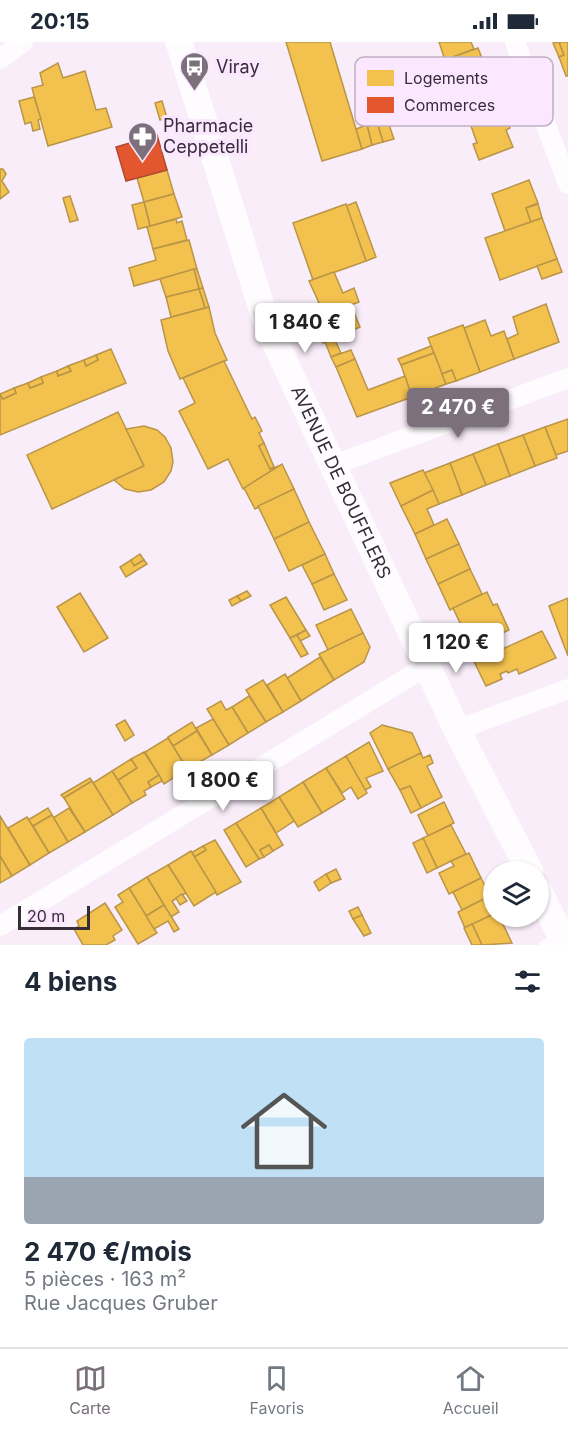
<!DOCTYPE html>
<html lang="fr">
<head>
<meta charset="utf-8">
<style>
  :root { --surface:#fff; --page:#f2f2f3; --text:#1f2937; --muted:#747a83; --line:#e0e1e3; --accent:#7b707c }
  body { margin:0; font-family:Inter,sans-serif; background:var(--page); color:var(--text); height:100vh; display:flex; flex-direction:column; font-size:22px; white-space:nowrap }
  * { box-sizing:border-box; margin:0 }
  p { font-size:20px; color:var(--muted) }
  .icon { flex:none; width:33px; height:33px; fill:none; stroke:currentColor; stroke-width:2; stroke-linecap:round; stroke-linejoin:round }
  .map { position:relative; height:903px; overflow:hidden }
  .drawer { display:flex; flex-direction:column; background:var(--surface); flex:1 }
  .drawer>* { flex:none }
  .tools { position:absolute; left:483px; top:819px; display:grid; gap:12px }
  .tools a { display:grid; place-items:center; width:66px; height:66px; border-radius:50%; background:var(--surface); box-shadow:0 2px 4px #0004; font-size:30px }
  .scale { position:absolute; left:18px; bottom:15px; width:72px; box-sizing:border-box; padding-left:6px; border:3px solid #372d39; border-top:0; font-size:16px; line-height:21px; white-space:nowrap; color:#372d39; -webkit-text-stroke:4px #fbe7ff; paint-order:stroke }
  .price { position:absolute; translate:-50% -51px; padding:0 14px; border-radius:6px; background:#fff; color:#222; font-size:20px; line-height:39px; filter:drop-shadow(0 2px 3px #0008) }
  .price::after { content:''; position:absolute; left:50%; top:36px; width:18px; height:14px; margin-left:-9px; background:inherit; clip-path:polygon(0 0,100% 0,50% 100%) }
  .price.on { background:var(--accent); color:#fff }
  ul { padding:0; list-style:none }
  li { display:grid; align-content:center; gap:12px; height:318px; padding:0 24px }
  li span { display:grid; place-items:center; height:186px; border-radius:6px; color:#555 }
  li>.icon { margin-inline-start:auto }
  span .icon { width:108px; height:108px; fill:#fffc; stroke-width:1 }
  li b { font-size:26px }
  h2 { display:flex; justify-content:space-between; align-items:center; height:72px; padding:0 24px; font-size:26px }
  .status { display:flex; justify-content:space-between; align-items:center; height:42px; padding:0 30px; background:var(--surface); direction:ltr }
  .status svg { height:16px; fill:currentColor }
  .dock { display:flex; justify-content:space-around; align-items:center; height:84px; border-top:2px solid var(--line); background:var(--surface); font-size:16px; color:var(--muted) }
  .dock a { display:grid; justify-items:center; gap:3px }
  .dock .on { color:var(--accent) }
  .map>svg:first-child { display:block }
  .homes { fill:#f2c14e; stroke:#ba9548; stroke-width:1.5 }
  .shops { fill:#e4572e; stroke:#b04a31; stroke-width:1.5 }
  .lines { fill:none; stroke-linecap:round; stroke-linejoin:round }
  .lane { stroke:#fefcfe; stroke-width:9 }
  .street { stroke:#fefcfe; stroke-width:20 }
  .secondary { stroke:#fefcfe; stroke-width:27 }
  .labels { text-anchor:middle; stroke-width:6; stroke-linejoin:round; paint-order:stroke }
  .poi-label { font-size:18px; fill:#372d39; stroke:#fbe7ff; text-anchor:start }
  .street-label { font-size:18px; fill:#372d39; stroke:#fbe7ff }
  .key { fill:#fbe7ff; stroke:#c0afc4; stroke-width:1.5 }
  .key-label { font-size:16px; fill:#372d39 }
</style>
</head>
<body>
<div class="status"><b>20:15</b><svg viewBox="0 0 49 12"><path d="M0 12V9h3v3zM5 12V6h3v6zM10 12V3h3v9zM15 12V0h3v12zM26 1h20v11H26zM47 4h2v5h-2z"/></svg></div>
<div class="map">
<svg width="568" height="903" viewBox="0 0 568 903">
  <rect width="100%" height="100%" fill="#f8edf9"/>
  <g class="homes">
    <path d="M286,0H330L362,107L322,119Z"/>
    <path d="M439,0H471L474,7L445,18Z"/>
    <path d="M559,0L564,13L559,15L553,1Z"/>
    <path d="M559,0H568V34H566L559,15L564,13Z"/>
    <path d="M478,6L484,21L477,24L480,32L485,31L488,39L447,55L441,38L447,36L442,19Z"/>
    <path d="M58,21L63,36L85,29L96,68L106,66L112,85L48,104L32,46L43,43L40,31Z"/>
    <path d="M34,55L41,77L38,78L40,87L33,89L31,80L25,82L19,59Z"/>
    <path d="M162,59L167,76L160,78L155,61Z"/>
    <path d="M504,72L510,86L506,88L513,105L479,118L473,102L477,101L471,84Z"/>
    <path d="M387,77L394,97L383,100L377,80Z"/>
    <path d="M377,80L383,100L372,103L367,83Z"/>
    <path d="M367,83L372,103L362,107L356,87Z"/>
    <path d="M0,127H3L6,132L2,139L9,150L0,157Z"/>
    <path d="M167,128L174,152L144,160L137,136Z"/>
    <path d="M529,138L538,161L526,166L531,180L505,189L492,152Z"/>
    <path d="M174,152L182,175L150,184L144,160Z"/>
    <path d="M70,154L78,178L70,180L63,156Z"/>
    <path d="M144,160L150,184L138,187L132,163Z"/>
    <path d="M356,160L376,215L366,219L346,164Z"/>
    <path d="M346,162L366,219L313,238L293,181Z"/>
    <path d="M538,162L542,176L531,180L526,166Z"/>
    <path d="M542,176L557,217L500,238L485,196Z"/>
    <path d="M176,177L177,181L182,179L187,198L153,207L147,185Z"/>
    <path d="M189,198L197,227L134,244L129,226L156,218L153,207Z"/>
    <path d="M557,217L562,230L542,237L537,224Z"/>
    <path d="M194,227H197L203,246L199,247Z"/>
    <path d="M194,227L199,247L166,255L160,237Z"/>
    <path d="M334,230L343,251L354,246L359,260L351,263L360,285L323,301L309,266L319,261L309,239Z"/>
    <path d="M203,246L209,265L205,266L199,247Z"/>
    <path d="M199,247L205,266L171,275L166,255Z"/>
    <path d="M546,262L559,300L514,317L507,297L518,292L513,275Z"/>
    <path d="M209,265L215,291L227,318L180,337L168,309L161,278Z"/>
    <path d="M485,278L491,294L504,289L514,317L480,330L464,286Z"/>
    <path d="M463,283L480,330L456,339L452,328L442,332L428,296Z"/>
    <path d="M334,296L341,311L331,315L325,300Z"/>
    <path d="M431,304L434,311L401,323L398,317Z"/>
    <path d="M111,307L126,341L0,393V352L3,357L16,351L14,346L28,341L30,346L43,341L41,335L57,329L58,334L71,329L68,324L84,318L86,324L98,318L96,313Z"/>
    <path d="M351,308L355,317L336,325L331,315Z"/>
    <path d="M434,311L446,342L412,355L401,323Z"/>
    <path d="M96,313L98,318L86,324L84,318Z"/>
    <path d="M355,317L368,348L405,334L412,355L357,375L336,325Z"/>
    <path d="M224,319L252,377L255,375L262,389L259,391L264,401L259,404L270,427L279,424L243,447L228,417L208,427L179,369L195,361L183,336Z"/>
    <path d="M68,324L71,329L58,334L57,329Z"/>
    <path d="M452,328L456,339L446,342L442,332Z"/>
    <path d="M41,335L43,341L30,346L28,341Z"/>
    <path d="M14,346L16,351L3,357L0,352Z"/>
    <path d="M118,370L144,424L52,467L27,413Z"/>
    <path d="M568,377V409L556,413L545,385Z"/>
    <path d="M144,384L157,388L165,395L171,406L173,420L171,429L164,440L151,448L138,450L125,447L114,438L144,424L126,387Z"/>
    <path d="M545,385L557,416L535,424L523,393Z"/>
    <path d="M523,393L535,424L510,434L498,402Z"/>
    <path d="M264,401L274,425L270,427L259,404Z"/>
    <path d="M498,402L510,434L486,443L473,412Z"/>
    <path d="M473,412L486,443L462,453L450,421Z"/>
    <path d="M450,421L462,453L439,462L424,431Z"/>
    <path d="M282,422L294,447L255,467L244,446Z"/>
    <path d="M423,428L433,448L401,464L390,441Z"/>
    <path d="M294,447L309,480L274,497L258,464Z"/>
    <path d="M433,448L439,462L427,467L434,483L415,492L401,464Z"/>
    <path d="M447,477L459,502L426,517L415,492Z"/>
    <path d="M309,480L325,512L289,529L274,497Z"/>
    <path d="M459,502L470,527L438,542L426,517Z"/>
    <path d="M140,512L144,518L134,524L131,518Z"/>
    <path d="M325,512L334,532L312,542L302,523Z"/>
    <path d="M131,518L134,524L144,518L147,522L126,535L120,525Z"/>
    <path d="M470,527L482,552L450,568L438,542Z"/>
    <path d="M334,532L347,558L324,568L312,542Z"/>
    <path d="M247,549L251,554L241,559L237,554Z"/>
    <path d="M487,550L493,563L497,562L509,588L472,606L453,566Z"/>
    <path d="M80,551L108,596L84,610L57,565Z"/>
    <path d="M237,554L241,559L232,564L229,558Z"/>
    <path d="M286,555L306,588L290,596L270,563Z"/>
    <path d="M568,556V614L549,564Z"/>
    <path d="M351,567L363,591L328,608L316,583Z"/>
    <path d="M306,588L310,594L300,599L297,593Z"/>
    <path d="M542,589L556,616L519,632L517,627L508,631L507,629L500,632L502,637L486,644L468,607L492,596L498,609Z"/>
    <path d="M363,591L370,605L364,620L334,638L319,612Z"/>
    <path d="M297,593L308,612L301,615L290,596Z"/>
    <path d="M320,615L334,638L301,659L287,636Z"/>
    <path d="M285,632L301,659L283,670L267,643Z"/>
    <path d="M263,638L283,670L266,680L246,648Z"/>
    <path d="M249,654L266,680L248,691L232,665Z"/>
    <path d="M221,659L226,668L232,665L248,691L229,703L207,667Z"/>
    <path d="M213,677L229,703L212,713L196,686Z"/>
    <path d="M125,678L134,693L125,699L116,683Z"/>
    <path d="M192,680L197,689L173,704L168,695Z"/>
    <path d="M382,683L412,691L421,711L388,727L370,691Z"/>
    <path d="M197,689L212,713L187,727L173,704Z"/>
    <path d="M168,696L187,727L164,742L145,710Z"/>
    <path d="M369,700L383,729L366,736L371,745L365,748L346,714Z"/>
    <path d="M144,710L159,733L148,740L151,745L144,749L146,753L132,761L118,738L137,726L131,717Z"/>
    <path d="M421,711L423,716L430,713L433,721L427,724L442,755L421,766L410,744L400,748L388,727Z"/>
    <path d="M346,714L367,751L358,757L351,745L342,751L326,726Z"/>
    <path d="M131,717L137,726L118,738L112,729Z"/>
    <path d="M326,726L345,757L322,771L303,740Z"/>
    <path d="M112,729L132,761L113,773L93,741Z"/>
    <path d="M159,733L162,739L151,745L148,740Z"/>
    <path d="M90,736L92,739L64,756L61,753Z"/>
    <path d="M92,739L113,773L85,790L64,756Z"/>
    <path d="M303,740L322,771L298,785L279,755Z"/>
    <path d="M410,744L421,766L411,771L400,748Z"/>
    <path d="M279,755L294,779L276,791L261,766Z"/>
    <path d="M444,760L454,781L428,794L418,773Z"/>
    <path d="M48,766L52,773L33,784L28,778Z"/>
    <path d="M69,766L85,790L68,800L53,776Z"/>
    <path d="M261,766L283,803L273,809L269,803L260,808L264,815L259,817L236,781Z"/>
    <path d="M52,773L68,800L49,811L33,784Z"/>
    <path d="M0,774L30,823L12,834L0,814Z"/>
    <path d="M27,775L49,811L30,823L8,786Z"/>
    <path d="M236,781L259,817L246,825L224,788Z"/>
    <path d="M451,783L466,812L437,826L423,796Z"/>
    <path d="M423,796L437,826L427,831L413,801Z"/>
    <path d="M215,798L241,840L217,853L194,815L206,808L203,804Z"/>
    <path d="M269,803L273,809L264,815L260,808Z"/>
    <path d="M203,804L206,808L194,815L191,811Z"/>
    <path d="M191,809L216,850L194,864L168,823Z"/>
    <path d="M469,811L481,836L449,852L439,831L454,824L451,819Z"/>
    <path d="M0,814L12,834L0,841Z"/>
    <path d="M168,823L186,851L172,859L179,870L171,875L147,835Z"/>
    <path d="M336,827L341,837L331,841L326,832Z"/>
    <path d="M326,832L331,841L319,849L314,840Z"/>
    <path d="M147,835L164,863L146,874L129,846Z"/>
    <path d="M481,836L490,854L462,868L453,850Z"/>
    <path d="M129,846L157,891L138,902L115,865L123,860L118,853Z"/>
    <path d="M182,852L187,859L180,863L176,856Z"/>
    <path d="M490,854L494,862V872L465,886L458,870Z"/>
    <path d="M105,861L122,888L113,894L115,898L106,903H83L74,887L79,884L77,879Z"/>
    <path d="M164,863L179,887L174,890L168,879L154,887L146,874Z"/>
    <path d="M358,865L362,873L353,877L349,869Z"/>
    <path d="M494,872V874H499L512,901L482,903L472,882Z"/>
    <path d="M362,873L371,891L364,894L353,877Z"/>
    <path d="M472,882L482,903H472L464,886Z"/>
  </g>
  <path class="shops" d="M157,93L167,128L126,139L116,105Z"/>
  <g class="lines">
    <path class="lane" d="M543,903L559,895"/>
    <g class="street">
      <path d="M515,0L568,142"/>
      <path d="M0,17L23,0"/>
      <path d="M334,423L568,336"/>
      <path d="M457,688L568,647"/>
      <path d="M0,884L427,624"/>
    </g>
    <g class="secondary">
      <path id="s1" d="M179,0L263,270L275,300L457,688L530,830"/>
      <path d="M538,848L566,903"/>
    </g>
  </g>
  <defs>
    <symbol id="bus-pin" viewBox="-11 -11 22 30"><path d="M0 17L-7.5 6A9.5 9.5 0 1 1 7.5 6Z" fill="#7b707c" stroke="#fbe7ff"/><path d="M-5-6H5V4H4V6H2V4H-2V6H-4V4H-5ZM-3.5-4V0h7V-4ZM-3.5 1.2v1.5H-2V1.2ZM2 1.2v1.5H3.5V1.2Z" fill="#fff"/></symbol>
    <symbol id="pharmacy-pin" viewBox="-11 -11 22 30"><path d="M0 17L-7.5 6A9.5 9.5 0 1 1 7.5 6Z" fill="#7b707c" stroke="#fbe7ff"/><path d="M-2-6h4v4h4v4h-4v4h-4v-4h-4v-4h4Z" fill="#fff"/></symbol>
  </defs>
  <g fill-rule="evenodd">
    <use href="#bus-pin" x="178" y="8" width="33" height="45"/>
    <use href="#pharmacy-pin" x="126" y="78" width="33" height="45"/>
  </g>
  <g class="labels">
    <g class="poi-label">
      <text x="216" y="31">Viray</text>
      <text x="163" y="90">Pharmacie<tspan x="163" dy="21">Ceppetelli</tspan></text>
    </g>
    <g class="street-label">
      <text dy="6" stroke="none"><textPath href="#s1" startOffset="470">AVENUE DE BOUFFLERS</textPath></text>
    </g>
  </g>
  <rect x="355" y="15" width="198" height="69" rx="9" class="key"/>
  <rect x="367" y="28" width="27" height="16" fill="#f2c14e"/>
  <rect x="367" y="55" width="27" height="16" fill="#e4572e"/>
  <g class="key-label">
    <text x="404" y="42">Logements</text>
    <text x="404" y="69">Commerces</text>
  </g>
</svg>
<div class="tools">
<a><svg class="icon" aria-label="layers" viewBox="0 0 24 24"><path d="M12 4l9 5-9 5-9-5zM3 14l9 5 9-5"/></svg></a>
</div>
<div class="scale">20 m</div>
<b class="price" style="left:305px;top:312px">1 840 €</b>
<b class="price on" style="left:458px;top:397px">2 470 €</b>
<b class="price" style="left:456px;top:632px">1 120 €</b>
<b class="price" style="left:223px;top:770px">1 800 €</b>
</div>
<section class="drawer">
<h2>4 biens<svg class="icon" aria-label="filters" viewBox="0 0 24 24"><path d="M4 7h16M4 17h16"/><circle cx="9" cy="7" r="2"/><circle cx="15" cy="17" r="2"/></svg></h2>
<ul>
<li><span style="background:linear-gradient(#bfe0f5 75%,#9aa5b1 0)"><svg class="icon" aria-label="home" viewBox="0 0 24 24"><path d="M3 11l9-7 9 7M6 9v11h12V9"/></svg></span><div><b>2 470 €/mois</b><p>5 pièces · 163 m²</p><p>Rue Jacques Gruber</p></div></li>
</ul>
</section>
<nav class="dock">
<a class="on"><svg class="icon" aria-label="map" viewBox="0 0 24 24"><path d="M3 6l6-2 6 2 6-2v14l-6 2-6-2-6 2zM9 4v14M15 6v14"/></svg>Carte</a>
<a><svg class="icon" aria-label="saved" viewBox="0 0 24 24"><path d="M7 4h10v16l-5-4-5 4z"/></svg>Favoris</a>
<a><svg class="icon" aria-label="home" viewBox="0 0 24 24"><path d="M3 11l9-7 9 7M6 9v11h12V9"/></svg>Accueil</a>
</nav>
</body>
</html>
